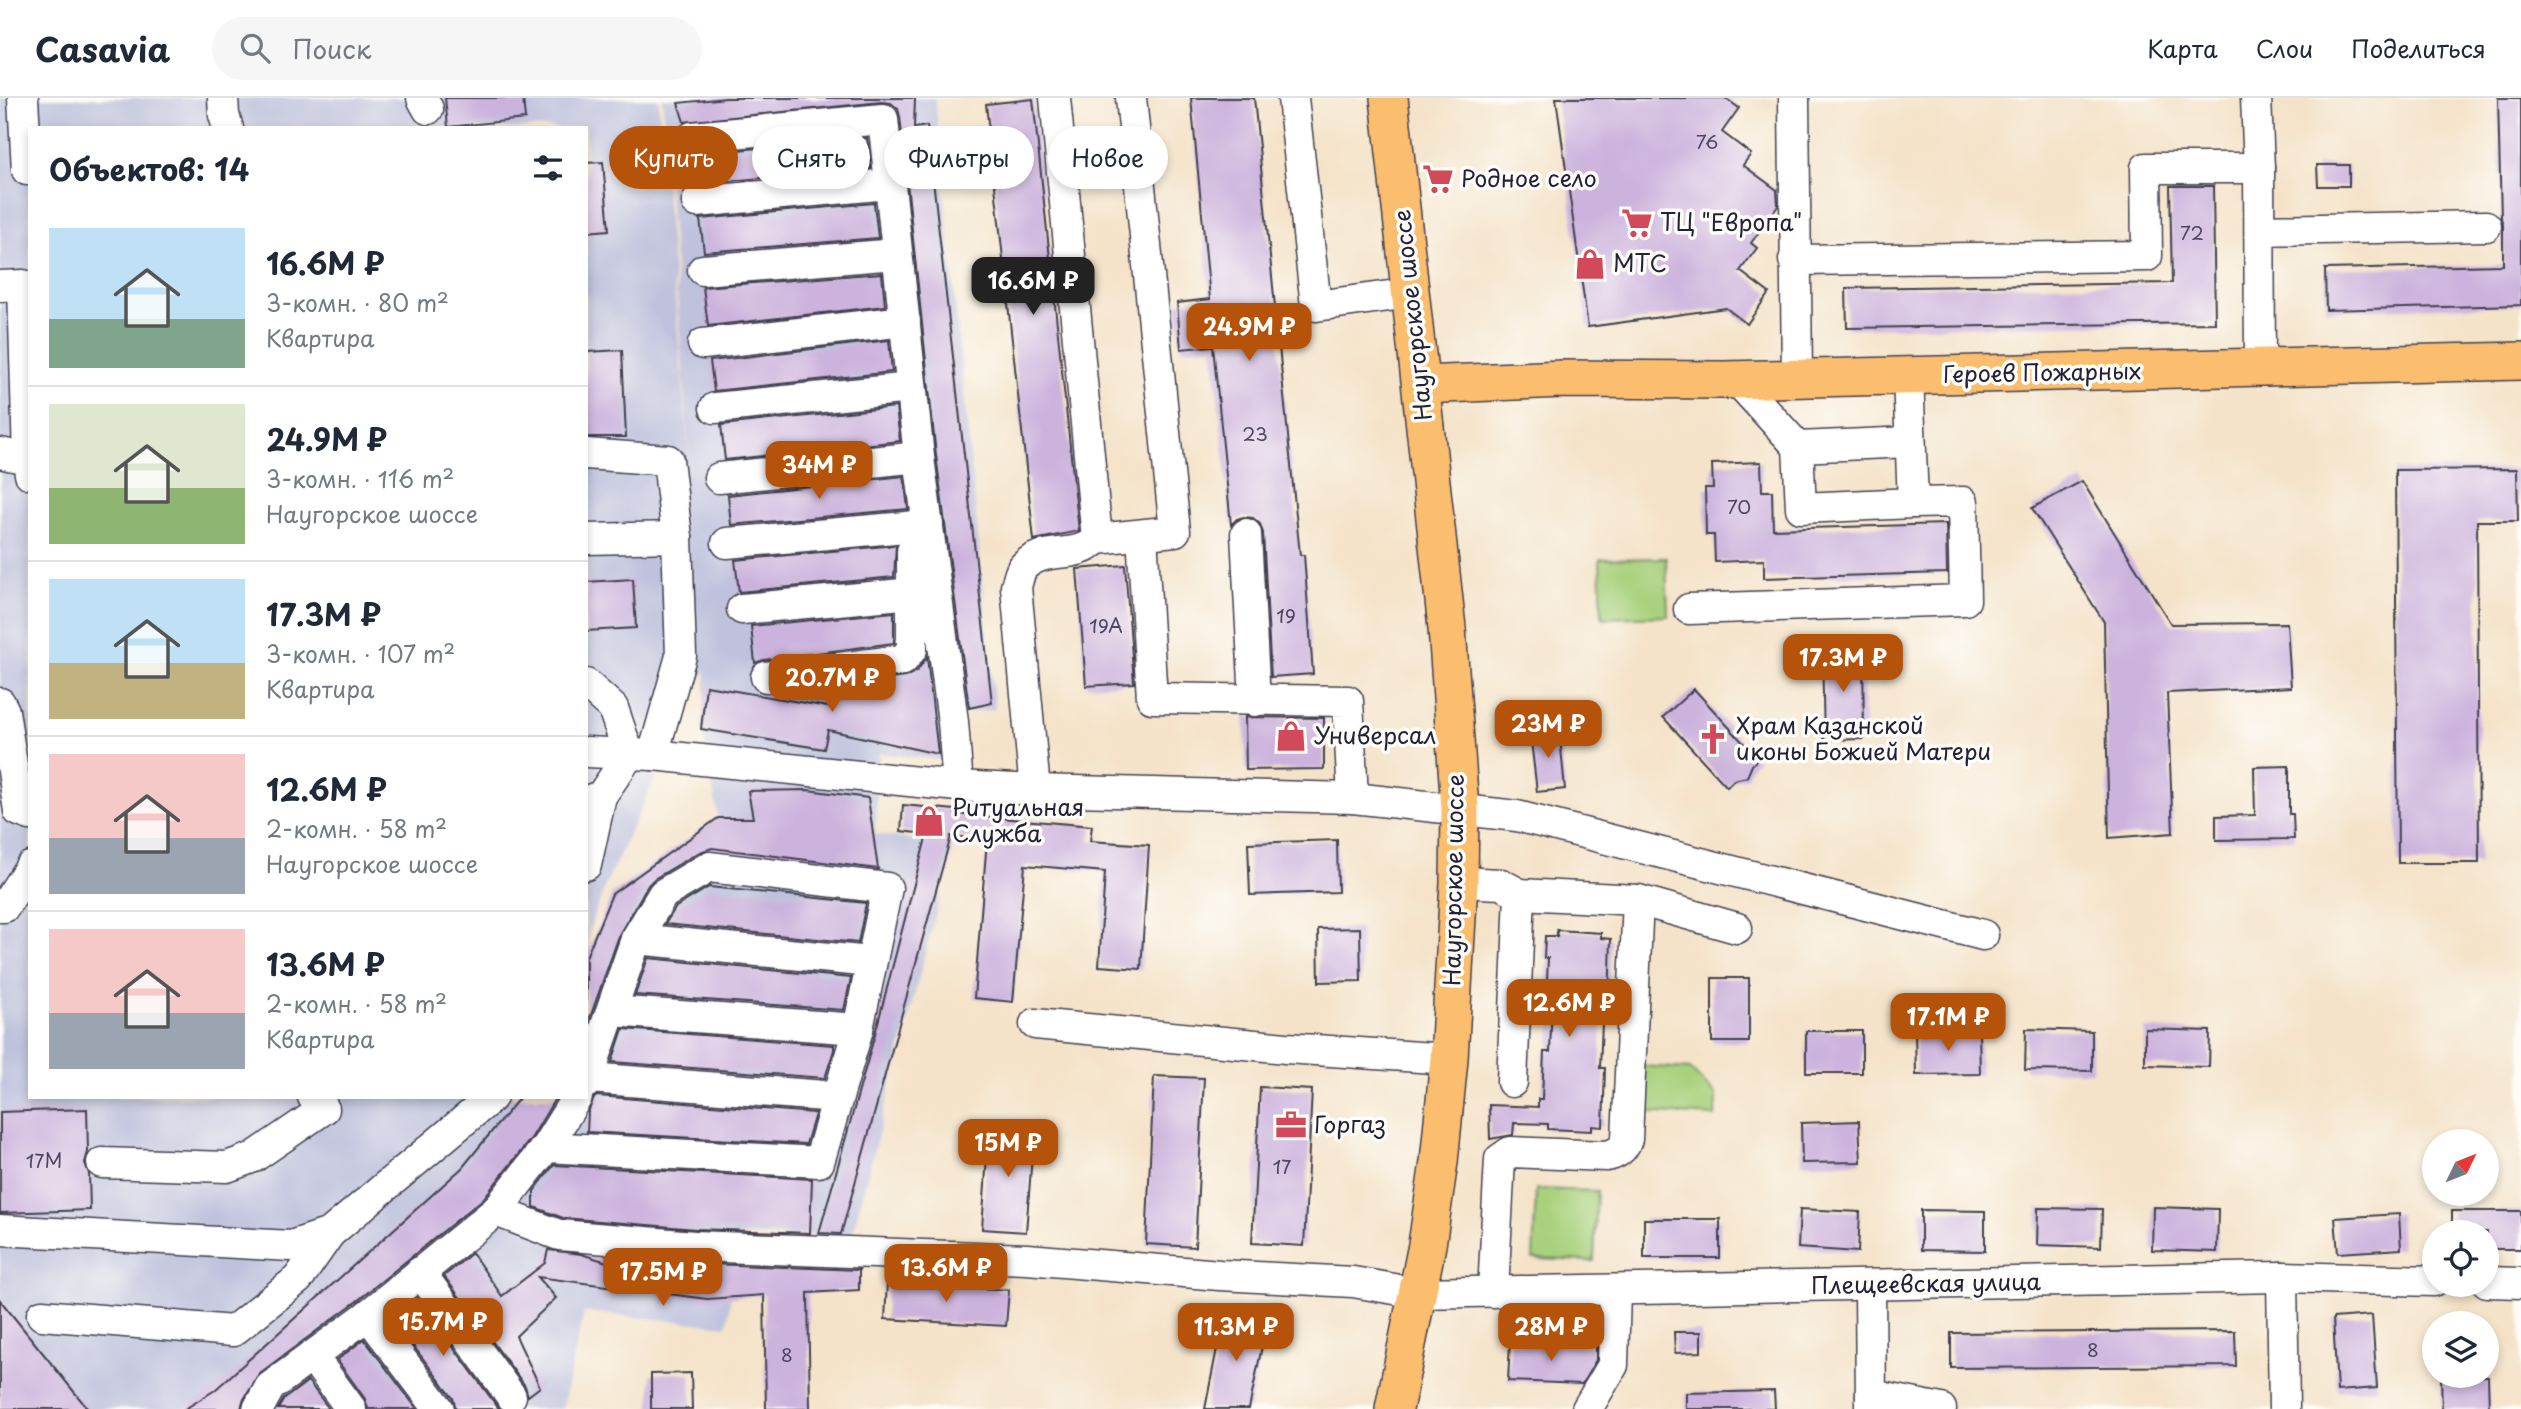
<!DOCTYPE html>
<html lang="ru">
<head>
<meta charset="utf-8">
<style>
  :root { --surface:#fff; --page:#f6f6f7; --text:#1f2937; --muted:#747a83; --line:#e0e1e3; --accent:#b45309 }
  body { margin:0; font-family:"Playpen Sans",sans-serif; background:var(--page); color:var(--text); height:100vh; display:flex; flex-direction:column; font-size:26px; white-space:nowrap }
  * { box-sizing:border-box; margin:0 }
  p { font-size:23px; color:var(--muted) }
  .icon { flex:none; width:38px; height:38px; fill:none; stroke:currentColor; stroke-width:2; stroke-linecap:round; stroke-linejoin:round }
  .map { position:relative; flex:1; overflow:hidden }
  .side { position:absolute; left:28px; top:28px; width:560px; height:973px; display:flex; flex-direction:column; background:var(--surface); border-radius:0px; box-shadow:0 4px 10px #0003 }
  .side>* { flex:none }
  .hud { position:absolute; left:609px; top:28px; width:665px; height:63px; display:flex; gap:14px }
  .needle { width:46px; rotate:47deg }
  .tools { position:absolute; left:2422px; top:1031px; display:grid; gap:14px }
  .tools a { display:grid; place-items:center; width:77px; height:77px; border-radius:50%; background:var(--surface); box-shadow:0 4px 10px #0003; font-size:35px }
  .price { position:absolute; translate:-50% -60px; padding:0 16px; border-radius:14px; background:var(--accent); color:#fff; font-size:23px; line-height:46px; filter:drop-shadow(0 2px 4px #0008) }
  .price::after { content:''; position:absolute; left:50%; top:42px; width:21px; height:16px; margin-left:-10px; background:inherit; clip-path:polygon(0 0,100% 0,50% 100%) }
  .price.current { background:#222; color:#fff }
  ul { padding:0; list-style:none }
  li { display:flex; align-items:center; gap:21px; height:175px; padding:0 21px }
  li+li { border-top:2px solid var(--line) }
  li span { display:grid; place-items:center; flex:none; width:196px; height:140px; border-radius:0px; color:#555 }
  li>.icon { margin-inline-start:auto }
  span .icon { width:84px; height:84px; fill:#fffc; stroke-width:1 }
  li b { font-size:30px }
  h2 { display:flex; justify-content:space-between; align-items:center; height:84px; padding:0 21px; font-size:30px }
  .tag { padding:0 24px; border-radius:32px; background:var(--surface); box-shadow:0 4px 10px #0003; font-size:24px; line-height:63px }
  .tag.current { background:var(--accent); color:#fff }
  header { display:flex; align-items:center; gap:42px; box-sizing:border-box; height:98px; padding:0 35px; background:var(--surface); border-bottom:2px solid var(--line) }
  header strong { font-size:33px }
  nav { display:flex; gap:38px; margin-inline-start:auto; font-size:24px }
  .search { width:490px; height:63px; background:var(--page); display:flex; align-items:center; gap:18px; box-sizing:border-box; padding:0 24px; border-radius:38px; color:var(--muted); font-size:26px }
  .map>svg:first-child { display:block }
  .industrial { fill:#c0c2dd; fill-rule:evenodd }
  .green { fill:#a9d17d; stroke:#667a5c; stroke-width:2 }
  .building { fill:#ccb3dd }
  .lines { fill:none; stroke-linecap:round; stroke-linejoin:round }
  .minor-casing { stroke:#423f50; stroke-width:33 }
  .major-casing { stroke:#423f50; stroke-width:40 }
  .minor { stroke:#fff; stroke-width:30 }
  .major { stroke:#fbbd6e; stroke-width:37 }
  .labels { text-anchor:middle; stroke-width:7; stroke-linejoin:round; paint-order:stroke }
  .number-label { font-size:19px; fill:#4c4664 }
  .poi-label { font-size:23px; fill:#22223b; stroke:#fdfcf7; text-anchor:start }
  .street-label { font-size:23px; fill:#22223b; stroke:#fdfcf7 }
</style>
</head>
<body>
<header>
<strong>Casavia</strong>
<div class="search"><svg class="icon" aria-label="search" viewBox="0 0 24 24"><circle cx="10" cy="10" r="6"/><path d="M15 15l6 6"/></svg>Поиск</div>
<nav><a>Карта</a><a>Слои</a><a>Поделиться</a></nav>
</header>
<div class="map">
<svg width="2521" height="1311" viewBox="0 0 2521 1311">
  <rect width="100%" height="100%" fill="#fdfcf7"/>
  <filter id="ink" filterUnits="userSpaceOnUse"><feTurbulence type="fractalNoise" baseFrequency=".0143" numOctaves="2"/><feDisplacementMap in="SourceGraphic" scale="14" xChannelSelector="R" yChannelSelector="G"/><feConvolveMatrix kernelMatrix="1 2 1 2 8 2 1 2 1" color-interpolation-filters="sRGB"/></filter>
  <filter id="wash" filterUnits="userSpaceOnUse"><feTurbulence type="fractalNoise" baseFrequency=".00686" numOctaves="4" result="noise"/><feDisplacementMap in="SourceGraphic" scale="28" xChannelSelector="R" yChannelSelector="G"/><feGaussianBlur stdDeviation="1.57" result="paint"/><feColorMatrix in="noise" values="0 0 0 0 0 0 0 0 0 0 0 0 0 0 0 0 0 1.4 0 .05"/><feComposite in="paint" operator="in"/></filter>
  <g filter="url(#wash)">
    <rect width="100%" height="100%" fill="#f4e3c9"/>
    <path class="industrial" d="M0,0H658L694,421L662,0H935L995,611L945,617L948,662L879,655L875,736L953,748L852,1137L738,1138L727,1228L584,1214L562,1311H0ZM30,30H586V842L604,790L706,571L703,635L718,719L612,796L586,859V999H30Z"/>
    <g class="green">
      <path d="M1666,460L1668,518L1602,520L1600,461Z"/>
      <path d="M1641,968L1690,971L1716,997L1715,1018L1639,1014Z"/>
      <path d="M1536,1091L1597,1093L1594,1163L1533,1161Z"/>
    </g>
    <g id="blocks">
      <g class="building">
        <path d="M445,0H523L525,21L448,29Z"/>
        <path d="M726,0H915L914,30L927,28L992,605L969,610L936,357L900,19L898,11L891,5L881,4L684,24L678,5Z"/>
        <path d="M1191,0H1254L1300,457H1304L1313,576L1271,579L1263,435L1260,426L1253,420L1244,419L1237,421L1231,427L1213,248L1181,251L1177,205L1210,201Z"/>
        <path d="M1556,0H1725L1739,10L1722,34L1751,56L1743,67L1777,92L1778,108L1751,145L1757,150L1740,173L1769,195L1747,226L1726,210L1588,229Z"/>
        <path d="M2498,0H2521V207L2326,212L2325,171L2503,167V127L2501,120Z"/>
        <path d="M1033,1L1079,433L1034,442L986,6Z"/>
        <path d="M867,40L871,70L697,86L694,56Z"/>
        <path d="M603,64L609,132L586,134V65Z"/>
        <path d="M2317,67H2349V88H2318Z"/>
        <path d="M2170,88H2213L2215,225L1847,230L1846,190L2172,185Z"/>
        <path d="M874,105L878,140L704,154L700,121Z"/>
        <path d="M882,175L885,208L708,228L703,189Z"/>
        <path d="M889,242L892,274L714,293L710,263Z"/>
        <path d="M622,252L626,339H586V254Z"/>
        <path d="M896,309L900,343L725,362L721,327Z"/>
        <path d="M1761,364L1762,393H1772L1773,431L1946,426L1947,475L1764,480V462L1715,464L1714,437H1706L1705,390H1713L1712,366Z"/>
        <path d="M2517,371L2518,423H2477L2479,765H2398L2395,372Z"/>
        <path d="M904,378L908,411L731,427L728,397Z"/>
        <path d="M2082,383L2171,526L2287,525L2291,589L2167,595L2173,735L2109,740L2104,524L2032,410Z"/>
        <path d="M896,447L894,479L739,494L735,462Z"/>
        <path d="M1125,467L1134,585L1086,588L1077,471Z"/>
        <path d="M633,481L636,530L586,533V484Z"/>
        <path d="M894,514V545L764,562L755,565L751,528Z"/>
        <path d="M1863,551L1864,641L1824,642L1822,552Z"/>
        <path d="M927,559L938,656L828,632L824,651L701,631L706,588L834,610L840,587L905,579L917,573Z"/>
        <path d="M1694,591L1758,661L1752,667L1747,679L1734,682L1727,689L1663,619Z"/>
        <path d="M1245,619L1324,620V671L1246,672Z"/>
        <path d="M1559,630L1565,691L1537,694L1530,634Z"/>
        <path d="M2289,668V716H2293L2294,741L2216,742V718L2255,717L2254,669Z"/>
        <path d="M808,692L868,700L878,771L712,750L700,754L654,781L648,787L620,835L586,931V859L612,796L718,720H753L748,693Z"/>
        <path d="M903,707L955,712V716L1092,728L1090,743L1149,747L1141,871L1099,868L1105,774L1025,767L1013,904L974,900L987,742L951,738L841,1136L819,1135L875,936L927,736L901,733Z"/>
        <path d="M1337,742L1338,794L1250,797L1248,745Z"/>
        <path d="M709,789L866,805L858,845L665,826L676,809Z"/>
        <path d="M1360,830L1361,883L1319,884L1318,831Z"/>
        <path d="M1557,832L1601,835V840L1611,841L1609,903H1603L1600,970H1605L1603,1029L1592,1028V1033L1548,1031V1026L1514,1025L1513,1037L1490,1041L1489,1007L1538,1009V1001H1542L1544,954H1550L1552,905H1546L1548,860H1544L1545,838H1557Z"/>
        <path d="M648,860L851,880L844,912L635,897Z"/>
        <rect x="1712" y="880" width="37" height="64"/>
        <path d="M623,931L834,947V952L825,980L612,964Z"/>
        <path d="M2026,931L2092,933V973L2025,972Z"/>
        <path d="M2145,931L2210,933L2209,969L2145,967Z"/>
        <path d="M1979,932L1980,976L1916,977L1915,934Z"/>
        <rect x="1806" y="933" width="56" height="42"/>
        <path d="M1154,978L1204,980L1195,1149L1146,1146Z"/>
        <path d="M1260,989L1312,992L1304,1148L1252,1145Z"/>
        <path d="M597,998L815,1015V1016L806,1046L587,1034L588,1014L594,1000Z"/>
        <path d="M520,999H556L532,1039L483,1101L357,1203L260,1275L243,1303L241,1311H185L215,1292L462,1070Z"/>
        <path d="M87,1011L88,1054L85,1065L89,1076L90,1112L0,1115V1014Z"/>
        <path d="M1859,1023L1861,1064L1802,1065L1801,1025Z"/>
        <path d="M989,1028L1034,1032L1026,1134L982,1131Z"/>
        <path d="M554,1067L812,1081L810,1135L696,1131L563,1120L534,1109V1093Z"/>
        <path d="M2153,1109L2218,1111L2217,1154L2152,1152Z"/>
        <path d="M2038,1110L2102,1111L2101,1149L2037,1147Z"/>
        <path d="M1800,1111L1860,1114L1858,1154L1798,1150Z"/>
        <path d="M1921,1112L1985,1113V1153L1921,1152Z"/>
        <path d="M2452,1113H2521V1151H2487V1134H2452Z"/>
        <path d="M2399,1116L2401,1151L2338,1155L2335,1120Z"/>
        <rect x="1644" y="1121" width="76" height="39"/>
        <path d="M548,1152L581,1156L620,1168L709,1182L710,1166L859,1172V1192L808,1195L810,1311H766L764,1197L707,1201L538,1179L556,1200L516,1238L540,1289L528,1298L525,1288L444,1178L472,1155L502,1198L545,1165Z"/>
        <path d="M887,1184L1009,1192L1006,1228L885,1221Z"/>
        <path d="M417,1200L497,1308L500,1311H456L453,1300L392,1220Z"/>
        <path d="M0,1202L88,1311H0Z"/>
        <path d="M1224,1215L1267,1224L1249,1311H1205Z"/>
        <path d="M2372,1217L2377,1290L2337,1293L2333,1220Z"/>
        <path d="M2235,1233L2236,1268L1951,1270V1235Z"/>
        <path d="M1674,1234H1701V1254L1675,1255Z"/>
        <path d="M364,1241L417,1311H368L365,1301L337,1262Z"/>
        <path d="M1510,1244L1596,1247V1262L1582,1286L1508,1283Z"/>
        <path d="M691,1275L692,1311H651V1276Z"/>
        <path d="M2441,1278H2488L2489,1311H2442Z"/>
        <path d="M308,1283L329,1311H278L284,1301Z"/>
        <path d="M1774,1293L1775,1311H1686V1295Z"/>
      </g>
    </g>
  </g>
  <g filter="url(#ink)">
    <use href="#blocks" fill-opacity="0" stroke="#423f50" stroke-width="2"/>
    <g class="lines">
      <defs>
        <g id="minor">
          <path d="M23,0L27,72H30"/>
          <path d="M223,0L224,17L228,30"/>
          <path d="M422,0L428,11"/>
          <path d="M1055,0L1097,441L1175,433L1131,0"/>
          <path d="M1293,0L1316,208L1411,195"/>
          <path d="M1794,0L1797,280"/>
          <path d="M2256,0L2259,70L2260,269"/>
          <path d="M692,39L883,21L919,359L953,624L958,688"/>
          <path d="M697,104L889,86"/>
          <path d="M2260,132L2486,128"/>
          <path d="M1794,162L2147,158L2146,70H2259"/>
          <path d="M703,172L896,156"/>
          <path d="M0,188L23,187L28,361"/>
          <path d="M703,246L905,223"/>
          <path d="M1735,280L1798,349L1801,410L1913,405L1908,278"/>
          <path d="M715,310L911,290"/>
          <path d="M1798,349L1910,344"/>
          <path d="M0,355L28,361L30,376"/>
          <path d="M586,356L668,362L677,439L681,558L653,657"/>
          <path d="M719,380L919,359"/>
          <path d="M1246,436L1255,603"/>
          <path d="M1142,437L1152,600L1348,603L1353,700"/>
          <path d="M586,441L677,439"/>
          <path d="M727,445L928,427L912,453V551L903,562L766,579"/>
          <path d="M742,511L913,495"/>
          <path d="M1689,511L1965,502L1963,404L1913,405"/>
          <path d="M586,586L613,610L629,657L601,698L586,703"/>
          <path d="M0,605L4,613L19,713L30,717"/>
          <path d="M586,654L653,657L958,688L1035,692L1353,700L1517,718L1983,837"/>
          <path d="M1035,692L1016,489C1018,482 1020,472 1024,468C1044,447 1076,463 1097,441"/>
          <path d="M586,767L601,698"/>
          <path d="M1459,784L1501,786L1520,796L1638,802L1627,1041C1623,1052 1617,1056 1606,1058L1510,1054L1500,1061L1493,1194"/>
          <path d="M1638,802L1737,830"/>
          <path d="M0,809H4L30,769"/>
          <path d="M636,841L871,864"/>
          <path d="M612,913L858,931"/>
          <path d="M1035,926L1286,950L1449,961"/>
          <path d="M589,980L838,999"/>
          <path d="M1512,984L1520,796"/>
          <path d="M546,1049L819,1064L858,931L887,790L709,769L663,796L636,841L586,985"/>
          <path d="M102,1065L227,1069L254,1059L324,1011L313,999"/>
          <path d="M496,1113L559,1137L695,1148L1027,1161L1220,1177L1353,1184L1418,1195L2282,1179L2434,1183"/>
          <path d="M0,1132L291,1148L330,1135L492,999"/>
          <path d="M420,1174L511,1298"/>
          <path d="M2282,1179L2284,1311"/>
          <path d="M2487,1184L2521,1185"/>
          <path d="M1870,1188L1871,1311"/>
          <path d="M42,1217L233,1233L298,1181L330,1135"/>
          <path d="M368,1217L439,1311"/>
          <path d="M312,1258L351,1311"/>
          <path d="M1871,1297L1941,1311"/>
          <path d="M258,1311L270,1289L368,1217L496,1113L546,1049L577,999"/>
          <path d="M1587,1311L1613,1267L1615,1192"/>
        </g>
        <g id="major">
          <path d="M1389,0L1447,530L1460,711L1459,784L1449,961L1439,1064L1427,1147L1394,1311"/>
          <path d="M1421,287L1562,281L1724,282L2521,263"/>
        </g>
      </defs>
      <use href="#minor" class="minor-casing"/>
      <use href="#major" class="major-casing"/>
      <use href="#minor" class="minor"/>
      <use href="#major" class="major"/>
    </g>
  </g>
  <defs>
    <symbol id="supermarket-bare" viewBox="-9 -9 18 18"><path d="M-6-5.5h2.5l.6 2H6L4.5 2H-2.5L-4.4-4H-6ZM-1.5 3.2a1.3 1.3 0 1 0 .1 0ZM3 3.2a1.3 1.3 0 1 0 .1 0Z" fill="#d1495b" stroke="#fdfcf7" stroke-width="2.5" paint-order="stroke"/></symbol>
    <symbol id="shop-bare" viewBox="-9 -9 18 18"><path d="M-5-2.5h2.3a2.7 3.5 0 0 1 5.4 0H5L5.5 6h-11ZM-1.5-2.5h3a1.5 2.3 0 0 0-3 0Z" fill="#d1495b" stroke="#fdfcf7" stroke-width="2.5" paint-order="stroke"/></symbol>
    <symbol id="church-bare" viewBox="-9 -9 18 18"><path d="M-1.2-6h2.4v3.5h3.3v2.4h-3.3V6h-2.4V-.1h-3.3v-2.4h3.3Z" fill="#d1495b" stroke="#fdfcf7" stroke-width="2.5" paint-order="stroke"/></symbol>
    <symbol id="office-bare" viewBox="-9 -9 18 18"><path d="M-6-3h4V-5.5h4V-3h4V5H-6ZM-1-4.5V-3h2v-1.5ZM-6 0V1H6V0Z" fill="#d1495b" stroke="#fdfcf7" stroke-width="2.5" paint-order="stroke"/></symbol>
  </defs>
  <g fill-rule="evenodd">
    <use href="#supermarket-bare" x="1416" y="59" width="44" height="44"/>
    <use href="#supermarket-bare" x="1615" y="103" width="44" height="44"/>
    <use href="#shop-bare" x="1568" y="144" width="44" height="44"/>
    <use href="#shop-bare" x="1269" y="616" width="44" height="44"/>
    <use href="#church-bare" x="1691" y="619" width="44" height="44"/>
    <use href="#shop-bare" x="907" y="701" width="44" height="44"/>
    <use href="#office-bare" x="1269" y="1005" width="44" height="44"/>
  </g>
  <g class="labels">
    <g class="number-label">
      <text x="1707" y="51">76</text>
      <text x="2192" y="142">72</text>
      <text x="1255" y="343">23</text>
      <text x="1739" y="416">70</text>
      <text x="1286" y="525">19</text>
      <text x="1106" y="535">19А</text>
      <text x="44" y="1070">17М</text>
      <text x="1282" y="1076">17</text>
      <text x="2093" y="1259">8</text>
      <text x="787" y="1264">8</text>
    </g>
    <g class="poi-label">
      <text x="1461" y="89">Родное село</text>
      <text x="1660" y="133">ТЦ "Европа"</text>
      <text x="1613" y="174">МТС</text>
      <text x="1736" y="636">Храм Казанской<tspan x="1736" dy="26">иконы Божией Матери</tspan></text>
      <text x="1314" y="646">Универсал</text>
      <text x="952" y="718">Ритуальная<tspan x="952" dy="26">Служба</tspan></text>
      <text x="1314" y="1035">Горгаз</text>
    </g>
    <g class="street-label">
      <text transform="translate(1413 217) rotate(-96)" y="8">Наугорское шоссе</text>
      <text transform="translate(2042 275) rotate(-1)" y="8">Героев Пожарных</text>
      <text transform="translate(1454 782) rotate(-89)" y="8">Наугорское шоссе</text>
      <text transform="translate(1926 1186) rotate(-1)" y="8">Плещеевская улица</text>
    </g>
  </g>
</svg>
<div class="tools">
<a><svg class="needle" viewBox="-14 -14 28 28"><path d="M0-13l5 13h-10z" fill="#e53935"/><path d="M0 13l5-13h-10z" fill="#747a83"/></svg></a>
<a><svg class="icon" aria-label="locate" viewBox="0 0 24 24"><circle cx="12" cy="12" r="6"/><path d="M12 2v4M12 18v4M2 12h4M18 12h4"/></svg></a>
<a><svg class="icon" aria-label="layers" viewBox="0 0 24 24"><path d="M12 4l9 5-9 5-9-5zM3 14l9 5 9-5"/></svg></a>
</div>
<b class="price current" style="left:1033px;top:219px">16.6M ₽</b>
<b class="price" style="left:1249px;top:265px">24.9M ₽</b>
<b class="price" style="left:819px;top:403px">34M ₽</b>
<b class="price" style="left:1843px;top:596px">17.3M ₽</b>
<b class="price" style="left:832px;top:616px">20.7M ₽</b>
<b class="price" style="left:1548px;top:662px">23M ₽</b>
<b class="price" style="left:1569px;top:941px">12.6M ₽</b>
<b class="price" style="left:1948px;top:955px">17.1M ₽</b>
<b class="price" style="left:1008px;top:1081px">15M ₽</b>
<b class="price" style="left:946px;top:1206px">13.6M ₽</b>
<b class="price" style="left:663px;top:1210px">17.5M ₽</b>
<b class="price" style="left:443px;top:1260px">15.7M ₽</b>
<b class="price" style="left:1236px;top:1265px">11.3M ₽</b>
<b class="price" style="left:1551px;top:1265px">28M ₽</b>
<div class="hud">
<a class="tag current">Купить</a>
<a class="tag">Снять</a>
<a class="tag">Фильтры</a>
<a class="tag">Новое</a>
</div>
<section class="side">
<h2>Объектов: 14<svg class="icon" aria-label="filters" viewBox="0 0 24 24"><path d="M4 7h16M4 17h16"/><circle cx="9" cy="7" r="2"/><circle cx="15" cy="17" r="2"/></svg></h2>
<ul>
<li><span style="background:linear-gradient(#bfe0f5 65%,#7fa58c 0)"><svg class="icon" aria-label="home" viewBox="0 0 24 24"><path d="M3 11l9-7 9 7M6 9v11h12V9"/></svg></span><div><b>16.6M ₽</b><p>3-комн. · 80 m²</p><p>Квартира</p></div></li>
<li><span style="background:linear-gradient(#dfe7d0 60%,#8fb573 0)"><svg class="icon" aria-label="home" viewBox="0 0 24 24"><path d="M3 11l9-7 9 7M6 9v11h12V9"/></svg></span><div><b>24.9M ₽</b><p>3-комн. · 116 m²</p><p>Наугорское шоссе</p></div></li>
<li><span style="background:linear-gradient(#bfe0f5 60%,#c2b280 0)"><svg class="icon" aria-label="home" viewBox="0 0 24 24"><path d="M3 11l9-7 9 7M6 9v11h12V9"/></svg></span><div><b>17.3M ₽</b><p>3-комн. · 107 m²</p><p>Квартира</p></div></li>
<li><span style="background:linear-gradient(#f6c9c9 60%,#9aa5b1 0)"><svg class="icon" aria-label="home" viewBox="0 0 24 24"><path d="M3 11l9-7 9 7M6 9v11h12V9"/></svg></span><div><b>12.6M ₽</b><p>2-комн. · 58 m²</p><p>Наугорское шоссе</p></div></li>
<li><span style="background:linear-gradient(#f6c9c9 60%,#9aa5b1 0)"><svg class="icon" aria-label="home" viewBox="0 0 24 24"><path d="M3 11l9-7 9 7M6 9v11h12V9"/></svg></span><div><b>13.6M ₽</b><p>2-комн. · 58 m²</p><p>Квартира</p></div></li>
</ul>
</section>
</div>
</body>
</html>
